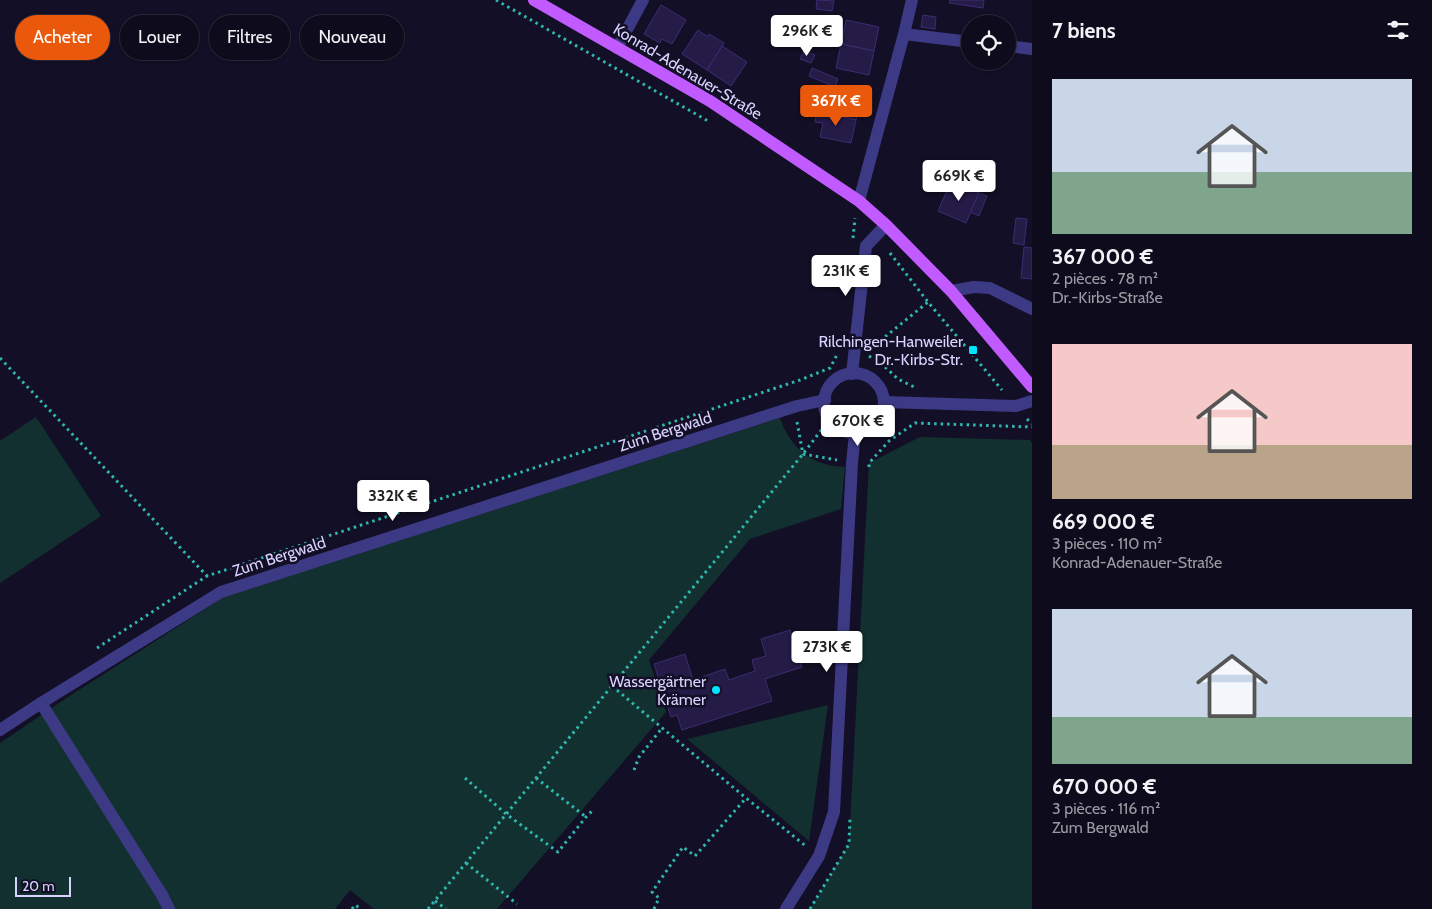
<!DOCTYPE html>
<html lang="fr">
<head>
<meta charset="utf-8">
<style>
  :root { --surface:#0e0b1c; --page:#171425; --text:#f1f3f6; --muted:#9b9ba3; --line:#2e2b3b; --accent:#ea580c }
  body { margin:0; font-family:Cabin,sans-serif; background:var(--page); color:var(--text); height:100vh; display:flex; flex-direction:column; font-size:19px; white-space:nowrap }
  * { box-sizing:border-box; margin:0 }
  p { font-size:16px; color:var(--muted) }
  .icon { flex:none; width:28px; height:28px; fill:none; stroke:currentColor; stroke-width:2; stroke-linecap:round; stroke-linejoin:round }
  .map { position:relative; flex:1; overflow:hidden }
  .details { display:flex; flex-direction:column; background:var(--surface); width:400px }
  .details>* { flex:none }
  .banner { position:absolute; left:15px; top:15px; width:475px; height:45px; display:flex; gap:10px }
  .fabs { position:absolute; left:961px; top:15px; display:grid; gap:10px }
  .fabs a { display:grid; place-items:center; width:55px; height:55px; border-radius:50%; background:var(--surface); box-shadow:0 1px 4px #0004,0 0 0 1px var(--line); font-size:25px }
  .scale { position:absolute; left:15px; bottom:12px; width:56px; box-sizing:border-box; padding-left:5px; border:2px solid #d9d4ff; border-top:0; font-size:14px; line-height:18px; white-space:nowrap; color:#d9d4ff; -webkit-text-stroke:4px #130f26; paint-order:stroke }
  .price { position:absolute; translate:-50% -42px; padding:0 11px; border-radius:5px; background:#fff; color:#222; font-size:16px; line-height:32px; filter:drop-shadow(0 1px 2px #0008) }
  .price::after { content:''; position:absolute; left:50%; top:30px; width:15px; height:11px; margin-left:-8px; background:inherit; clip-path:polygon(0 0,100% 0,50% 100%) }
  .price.active { background:var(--accent); color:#fff }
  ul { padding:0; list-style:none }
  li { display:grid; align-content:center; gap:10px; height:265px; padding:0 20px }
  li span { display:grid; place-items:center; height:155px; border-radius:0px; color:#555 }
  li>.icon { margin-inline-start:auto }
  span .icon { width:90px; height:90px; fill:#fffc; stroke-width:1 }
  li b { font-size:21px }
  h2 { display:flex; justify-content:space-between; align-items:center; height:60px; padding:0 20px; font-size:21px }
  .chip { padding:0 18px; border-radius:22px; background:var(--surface); box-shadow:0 1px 4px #0004,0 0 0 1px var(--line); font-size:18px; line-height:45px }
  .chip.active { background:var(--accent); color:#fff }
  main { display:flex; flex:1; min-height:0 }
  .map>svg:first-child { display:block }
  .green { fill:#12302f }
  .building { fill:#241b47; stroke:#3b2d73 }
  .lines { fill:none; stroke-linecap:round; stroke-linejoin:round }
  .path { stroke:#2fb8b0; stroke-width:3; stroke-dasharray:2.5 4; stroke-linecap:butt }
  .minor { stroke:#3d3a85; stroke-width:12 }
  .primary { stroke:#c25bff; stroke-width:12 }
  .poi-dot { fill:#00e5ff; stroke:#130f26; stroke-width:2 }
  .labels { text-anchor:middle; stroke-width:5; stroke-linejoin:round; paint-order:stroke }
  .street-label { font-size:16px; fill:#d9d4ff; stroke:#130f26 }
  .poi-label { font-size:16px; fill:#d9d4ff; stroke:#130f26; text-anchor:end }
</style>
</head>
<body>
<main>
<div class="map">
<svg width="1032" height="909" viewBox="0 0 1032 909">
  <rect width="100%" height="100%" fill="#130f26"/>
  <g class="green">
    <path d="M36,417L101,516L0,583V441Z"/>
    <path d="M780,418C787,439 802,458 825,464C831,466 838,466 845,467L841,509L750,539L649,660L666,712L497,909H374L350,890L335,909H0V743L68,697L224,597Z"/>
    <path d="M920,437L1030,440L1032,443V909H810L849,844L869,463Z"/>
    <path d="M828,705L809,841L687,739Z"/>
  </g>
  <g class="building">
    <path d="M817,0L834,1L832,11L816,9Z"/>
    <path d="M950,0H984L983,8L949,3Z"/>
    <path d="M661,5L686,20L672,44L662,39L660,43L644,34Z"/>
    <path d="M923,15L936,17L935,29L921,27Z"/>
    <path d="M846,20L879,27L874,51L841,44Z"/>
    <path d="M698,30L708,37L709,34L724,43L707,70L682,54Z"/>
    <path d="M841,44L874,51L869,75L836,68Z"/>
    <path d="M722,46L747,62L731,86L707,70Z"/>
    <path d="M804,51L815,55L811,63L800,59Z"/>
    <path d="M812,68L838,79L835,87L809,76Z"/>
    <path d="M831,89L861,96L856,120L825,113Z"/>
    <path d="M817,112L856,120L851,143L820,137L823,123L815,122Z"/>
    <path d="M951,181L979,193L966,223L938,211Z"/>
    <path d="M979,193L987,196L979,216L970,212Z"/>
    <path d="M1016,218L1027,219L1024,245L1013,243Z"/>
    <path d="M1024,247L1032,248V279L1021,278Z"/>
    <path d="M790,630L802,667L765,679L772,701L682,730L677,715L671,717L654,664L685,654L693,680L725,669L729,680L755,671L752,660L766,656L761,639Z"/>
  </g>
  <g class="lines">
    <g class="path">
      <path d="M496,0L708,121"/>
      <path d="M853,238L855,218"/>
      <path d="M890,253L928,302L1002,390"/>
      <path d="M870,349L928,302"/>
      <path d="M869,356L885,367L898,379L914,387"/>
      <path d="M0,358L208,577"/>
      <path d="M1027,419L1032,424"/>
      <path d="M797,422L803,454L837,460"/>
      <path d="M869,467V463L889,441L915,423L1032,427"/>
      <path d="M97,648L207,576L800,380L830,368L838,353"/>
      <path d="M612,686L746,798L807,847"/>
      <path d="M634,770L639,757L662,728"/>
      <path d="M465,778L506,814L558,852L586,817L593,810"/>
      <path d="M536,778L586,817"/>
      <path d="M466,863L517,904"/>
      <path d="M435,901L446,909"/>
      <path d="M352,909L355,905L361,909"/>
      <path d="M428,909L803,454L829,420"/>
      <path d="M654,909L659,898L652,892L683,847L695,856L746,798"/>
      <path d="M810,909L849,844L850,817"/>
    </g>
    <g class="minor">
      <path d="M904,34L970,42"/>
      <path d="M1008,46L1032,49"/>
      <path d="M617,48L643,0"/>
      <path d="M859,201L904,34L912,0"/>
      <path d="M951,291L974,287L990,288L1032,309"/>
      <circle cx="854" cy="403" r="30"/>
      <path d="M852,374L866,246L886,225"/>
      <path d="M885,402L1016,406L1032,401"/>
      <path d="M41,703L162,895L169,909"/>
      <path d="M0,730L41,703L221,592L797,406L825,400"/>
      <path d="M786,909L819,856L834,812L852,463L855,434"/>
    </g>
    <path class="primary" d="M534,0L710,101L859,201L886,225L951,291L1032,387"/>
  </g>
  <g class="poi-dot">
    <rect x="968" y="345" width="10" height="10" rx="2.5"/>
    <circle cx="716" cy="690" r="5"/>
  </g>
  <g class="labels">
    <g class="street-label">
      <text transform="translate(688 71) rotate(31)" y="6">Konrad-Adenauer-Straße</text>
      <text transform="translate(665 431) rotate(-18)" y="6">Zum Bergwald</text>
      <text transform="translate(279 556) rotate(-18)" y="6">Zum Bergwald</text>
    </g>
    <g class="poi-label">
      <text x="963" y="347">Rilchingen-Hanweiler<tspan x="963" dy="18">Dr.-Kirbs-Str.</tspan></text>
      <text x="706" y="687">Wassergärtner<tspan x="706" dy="18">Krämer</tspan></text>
    </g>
  </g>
</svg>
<div class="fabs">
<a><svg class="icon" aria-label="locate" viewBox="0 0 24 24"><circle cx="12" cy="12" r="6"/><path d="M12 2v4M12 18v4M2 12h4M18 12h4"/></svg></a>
</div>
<div class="scale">20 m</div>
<b class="price" style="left:807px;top:57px">296K €</b>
<b class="price active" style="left:836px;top:127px">367K €</b>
<b class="price" style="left:959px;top:202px">669K €</b>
<b class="price" style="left:846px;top:297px">231K €</b>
<b class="price" style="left:858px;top:447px">670K €</b>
<b class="price" style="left:393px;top:522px">332K €</b>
<b class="price" style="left:827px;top:673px">273K €</b>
<div class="banner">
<a class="chip active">Acheter</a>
<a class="chip">Louer</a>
<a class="chip">Filtres</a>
<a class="chip">Nouveau</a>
</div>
</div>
<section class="details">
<h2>7 biens<svg class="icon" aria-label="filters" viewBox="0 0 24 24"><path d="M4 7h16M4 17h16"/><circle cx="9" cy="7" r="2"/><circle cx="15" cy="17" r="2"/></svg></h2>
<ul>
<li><span style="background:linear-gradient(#c9d6e8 60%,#7fa58c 0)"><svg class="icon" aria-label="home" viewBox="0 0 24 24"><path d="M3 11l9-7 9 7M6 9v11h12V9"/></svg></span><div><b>367 000 €</b><p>2 pièces · 78 m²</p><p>Dr.-Kirbs-Straße</p></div></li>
<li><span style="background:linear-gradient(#f6c9c9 65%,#b9a48a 0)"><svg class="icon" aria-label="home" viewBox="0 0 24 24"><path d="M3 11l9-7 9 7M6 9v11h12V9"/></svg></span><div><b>669 000 €</b><p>3 pièces · 110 m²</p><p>Konrad-Adenauer-Straße</p></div></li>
<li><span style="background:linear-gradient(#c9d6e8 70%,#7fa58c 0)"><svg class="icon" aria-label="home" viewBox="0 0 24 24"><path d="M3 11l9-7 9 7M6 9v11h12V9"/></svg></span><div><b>670 000 €</b><p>3 pièces · 116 m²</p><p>Zum Bergwald</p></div></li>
</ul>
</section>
</main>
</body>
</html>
